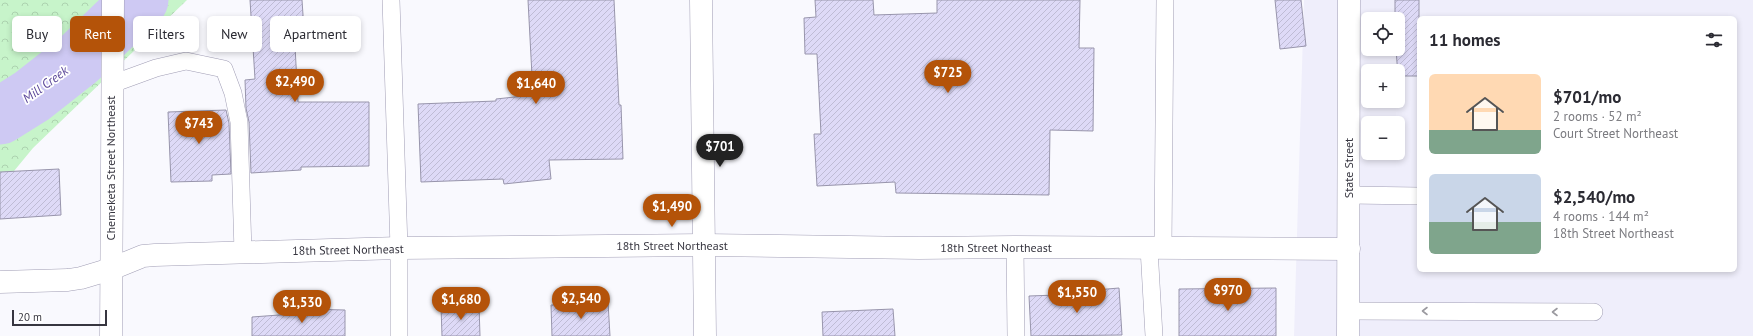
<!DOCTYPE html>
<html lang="en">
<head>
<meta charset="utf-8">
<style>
  :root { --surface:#fff; --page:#f7f7f7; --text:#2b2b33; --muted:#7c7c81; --accent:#b45309 }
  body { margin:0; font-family:"PT Sans",sans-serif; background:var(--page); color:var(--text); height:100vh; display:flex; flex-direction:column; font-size:15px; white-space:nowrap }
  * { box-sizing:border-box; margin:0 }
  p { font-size:13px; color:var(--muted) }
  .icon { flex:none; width:22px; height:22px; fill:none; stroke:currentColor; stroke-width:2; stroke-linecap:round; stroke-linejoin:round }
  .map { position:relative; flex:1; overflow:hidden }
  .details { position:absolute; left:1417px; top:16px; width:320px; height:256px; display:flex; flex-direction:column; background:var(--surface); border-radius:6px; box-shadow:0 2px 6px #0003 }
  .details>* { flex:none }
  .banner { position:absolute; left:12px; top:16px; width:380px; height:36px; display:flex; gap:8px }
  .fabs { position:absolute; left:1361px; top:12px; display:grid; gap:8px }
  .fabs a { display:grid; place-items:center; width:44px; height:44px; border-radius:6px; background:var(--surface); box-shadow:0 2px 6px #0003; font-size:20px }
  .scale { position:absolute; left:12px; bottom:10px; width:95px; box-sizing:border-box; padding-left:4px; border:2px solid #373640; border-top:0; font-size:11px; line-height:14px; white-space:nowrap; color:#373640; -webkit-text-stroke:3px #fff; paint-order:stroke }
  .price { position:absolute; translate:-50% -34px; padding:0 9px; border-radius:14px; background:var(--accent); color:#fff; font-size:13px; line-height:26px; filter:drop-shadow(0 1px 2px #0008) }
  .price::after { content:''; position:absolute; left:50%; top:24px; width:12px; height:9px; margin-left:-6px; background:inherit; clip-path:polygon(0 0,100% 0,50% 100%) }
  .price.current { background:#222; color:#fff }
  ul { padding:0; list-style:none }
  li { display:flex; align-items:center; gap:12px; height:100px; padding:0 12px }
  li span { display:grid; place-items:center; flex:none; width:112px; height:80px; border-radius:6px; color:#555 }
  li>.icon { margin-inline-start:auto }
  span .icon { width:48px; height:48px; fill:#fffc; stroke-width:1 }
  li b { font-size:17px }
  h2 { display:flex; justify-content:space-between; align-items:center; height:48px; padding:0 12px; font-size:17px }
  .tag { padding:0 14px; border-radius:6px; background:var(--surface); box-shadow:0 2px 6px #0003; font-size:14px; line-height:36px }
  .tag.current { background:var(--accent); color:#fff }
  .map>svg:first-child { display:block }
  .built { fill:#efeefb; fill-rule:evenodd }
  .forest { fill:url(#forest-crowns) }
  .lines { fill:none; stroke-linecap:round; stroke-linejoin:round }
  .river { stroke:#cec9f3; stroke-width:57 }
  .building { fill:url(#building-hatch); stroke:#9895ac }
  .service-casing { stroke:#a19eb5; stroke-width:18 }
  .minor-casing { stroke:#a19eb5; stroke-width:23 }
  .secondary-casing { stroke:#a19eb5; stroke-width:23 }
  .service { stroke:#fff; stroke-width:17 }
  .minor { stroke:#fff; stroke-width:22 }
  .secondary { stroke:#fff; stroke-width:22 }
  .oneway { stroke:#9b9aa0 }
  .labels { text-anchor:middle; stroke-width:3.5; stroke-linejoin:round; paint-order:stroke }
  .street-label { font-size:12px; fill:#373640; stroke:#fff }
  .water-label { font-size:13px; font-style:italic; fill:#5a4698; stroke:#fff }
</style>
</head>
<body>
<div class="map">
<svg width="1753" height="336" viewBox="0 0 1753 336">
  <defs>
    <pattern id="forest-crowns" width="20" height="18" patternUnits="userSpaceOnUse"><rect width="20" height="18" fill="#c7f4ca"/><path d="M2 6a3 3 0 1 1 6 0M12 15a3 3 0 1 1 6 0" fill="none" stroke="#acd2af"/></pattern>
    <pattern id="building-hatch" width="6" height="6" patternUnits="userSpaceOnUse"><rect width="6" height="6" fill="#dedaf7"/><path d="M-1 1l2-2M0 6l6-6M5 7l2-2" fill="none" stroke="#bfbcd5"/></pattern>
  </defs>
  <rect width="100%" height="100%" fill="#f9f9fe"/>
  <path class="built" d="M1304,0H1753V336H1294ZM1419,18H1735V270H1419ZM1368,19H1398V49H1368ZM1368,71H1398V101H1368ZM1368,123H1398V153H1368Z"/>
  <path class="forest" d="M0,0H187L33,148L0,188Z"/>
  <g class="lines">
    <path class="river" d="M0,116L32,96L79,59L140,0"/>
  </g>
  <g class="building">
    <path d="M250,0H302L305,45L295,46L298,102H369V166L301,167V170L251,173L249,122L246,108L245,80L255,79Z"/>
    <path d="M528,0H614L619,105H621L623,159L549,160L551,179L504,184L503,179L421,182L418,104L496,101V99L533,95Z"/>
    <path d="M815,0H873L874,15L937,13V0H1080L1079,48H1094L1093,131L1050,130L1049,195L896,193L895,182L817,186L814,134H821L817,54H805L804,18L816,17Z"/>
    <path d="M1275,0H1301L1306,46L1280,49Z"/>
    <path d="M1395,0H1419V76H1398L1396,49H1398V19H1395Z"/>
    <path d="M226,110L229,123L231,174L212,175V181L171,182L168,112Z"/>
    <path d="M59,169L61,215L0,219V172Z"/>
    <path d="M1119,288L1122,335L1031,336L1029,296L1084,294V291Z"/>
    <path d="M1276,288V336H1179V289Z"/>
    <path d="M608,302L610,336H552L551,305Z"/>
    <path d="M479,305L480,336H442L441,306Z"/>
    <path d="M306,309L345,310V336H252V317L306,313Z"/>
    <path d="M893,309L895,336H823L822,312Z"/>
  </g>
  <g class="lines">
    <defs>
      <g id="service">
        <path d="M391,0L399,248V336"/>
        <path d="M112,84L156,68L186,61L224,69L233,93L239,122L243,252"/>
        <path d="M1349,195L1419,196"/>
        <path d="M1015,247L1016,336"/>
        <path d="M1149,248L1154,336"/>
        <path d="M1163,248L1165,0"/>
        <path d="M1348,311L1594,312"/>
      </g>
      <g id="minor">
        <path d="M701,0L705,336"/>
        <path d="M0,282L68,280L81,278L111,269L143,256L155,255L399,248L704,245L919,248L1015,247L1349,249"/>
        <path d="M111,336L113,0"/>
      </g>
      <path id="secondary" d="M1348,336L1349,0"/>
    </defs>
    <use href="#service" class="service-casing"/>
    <use href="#minor" class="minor-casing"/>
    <use href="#secondary" class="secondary-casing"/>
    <use href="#service" class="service"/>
    <use href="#minor" class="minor"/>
    <use href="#secondary" class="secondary"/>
  </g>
  <defs><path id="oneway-chevron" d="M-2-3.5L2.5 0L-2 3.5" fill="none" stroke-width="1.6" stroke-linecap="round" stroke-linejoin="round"/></defs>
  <g class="oneway">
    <use href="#oneway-chevron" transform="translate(1425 311) rotate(-180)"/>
    <use href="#oneway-chevron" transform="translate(1555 312) rotate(-180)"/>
  </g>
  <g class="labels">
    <g class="street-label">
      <text transform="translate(111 168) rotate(-90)" y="4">Chemeketa Street Northeast</text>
      <text transform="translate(1349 168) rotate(-90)" y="4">State Street</text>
      <text x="672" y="250">18th Street Northeast</text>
      <text x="996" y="252">18th Street Northeast</text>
      <text transform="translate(348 250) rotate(-1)" y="4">18th Street Northeast</text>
    </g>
    <g class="water-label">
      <text transform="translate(45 84) rotate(-36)" y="5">Mill Creek</text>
    </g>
  </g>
</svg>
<div class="fabs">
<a><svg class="icon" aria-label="locate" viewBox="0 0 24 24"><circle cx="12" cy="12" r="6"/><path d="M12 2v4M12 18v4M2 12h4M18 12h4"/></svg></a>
<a>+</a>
<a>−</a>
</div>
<div class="scale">20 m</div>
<b class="price" style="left:948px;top:94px">$725</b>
<b class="price" style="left:295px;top:103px">$2,490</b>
<b class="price" style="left:536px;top:105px">$1,640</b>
<b class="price" style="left:199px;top:145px">$743</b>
<b class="price current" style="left:720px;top:168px">$701</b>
<b class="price" style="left:672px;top:228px">$1,490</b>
<b class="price" style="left:1228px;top:312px">$970</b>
<b class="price" style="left:1077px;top:314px">$1,550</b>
<b class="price" style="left:581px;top:320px">$2,540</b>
<b class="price" style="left:461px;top:321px">$1,680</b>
<b class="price" style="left:302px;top:324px">$1,530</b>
<div class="banner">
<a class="tag">Buy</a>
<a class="tag current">Rent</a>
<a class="tag">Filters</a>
<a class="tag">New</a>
<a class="tag">Apartment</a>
</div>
<section class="details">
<h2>11 homes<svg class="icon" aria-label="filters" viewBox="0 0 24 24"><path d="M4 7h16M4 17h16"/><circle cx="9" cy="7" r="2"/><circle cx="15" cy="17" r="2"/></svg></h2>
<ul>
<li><span style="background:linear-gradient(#ffd9b3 70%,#7fa58c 0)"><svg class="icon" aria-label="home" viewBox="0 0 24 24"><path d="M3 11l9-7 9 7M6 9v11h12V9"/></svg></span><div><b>$701/mo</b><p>2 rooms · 52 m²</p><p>Court Street Northeast</p></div></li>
<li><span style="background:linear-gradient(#c9d6e8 60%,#7fa58c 0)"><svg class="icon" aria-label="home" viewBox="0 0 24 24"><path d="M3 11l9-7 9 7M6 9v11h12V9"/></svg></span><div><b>$2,540/mo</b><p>4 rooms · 144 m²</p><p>18th Street Northeast</p></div></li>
</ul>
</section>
</div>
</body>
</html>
